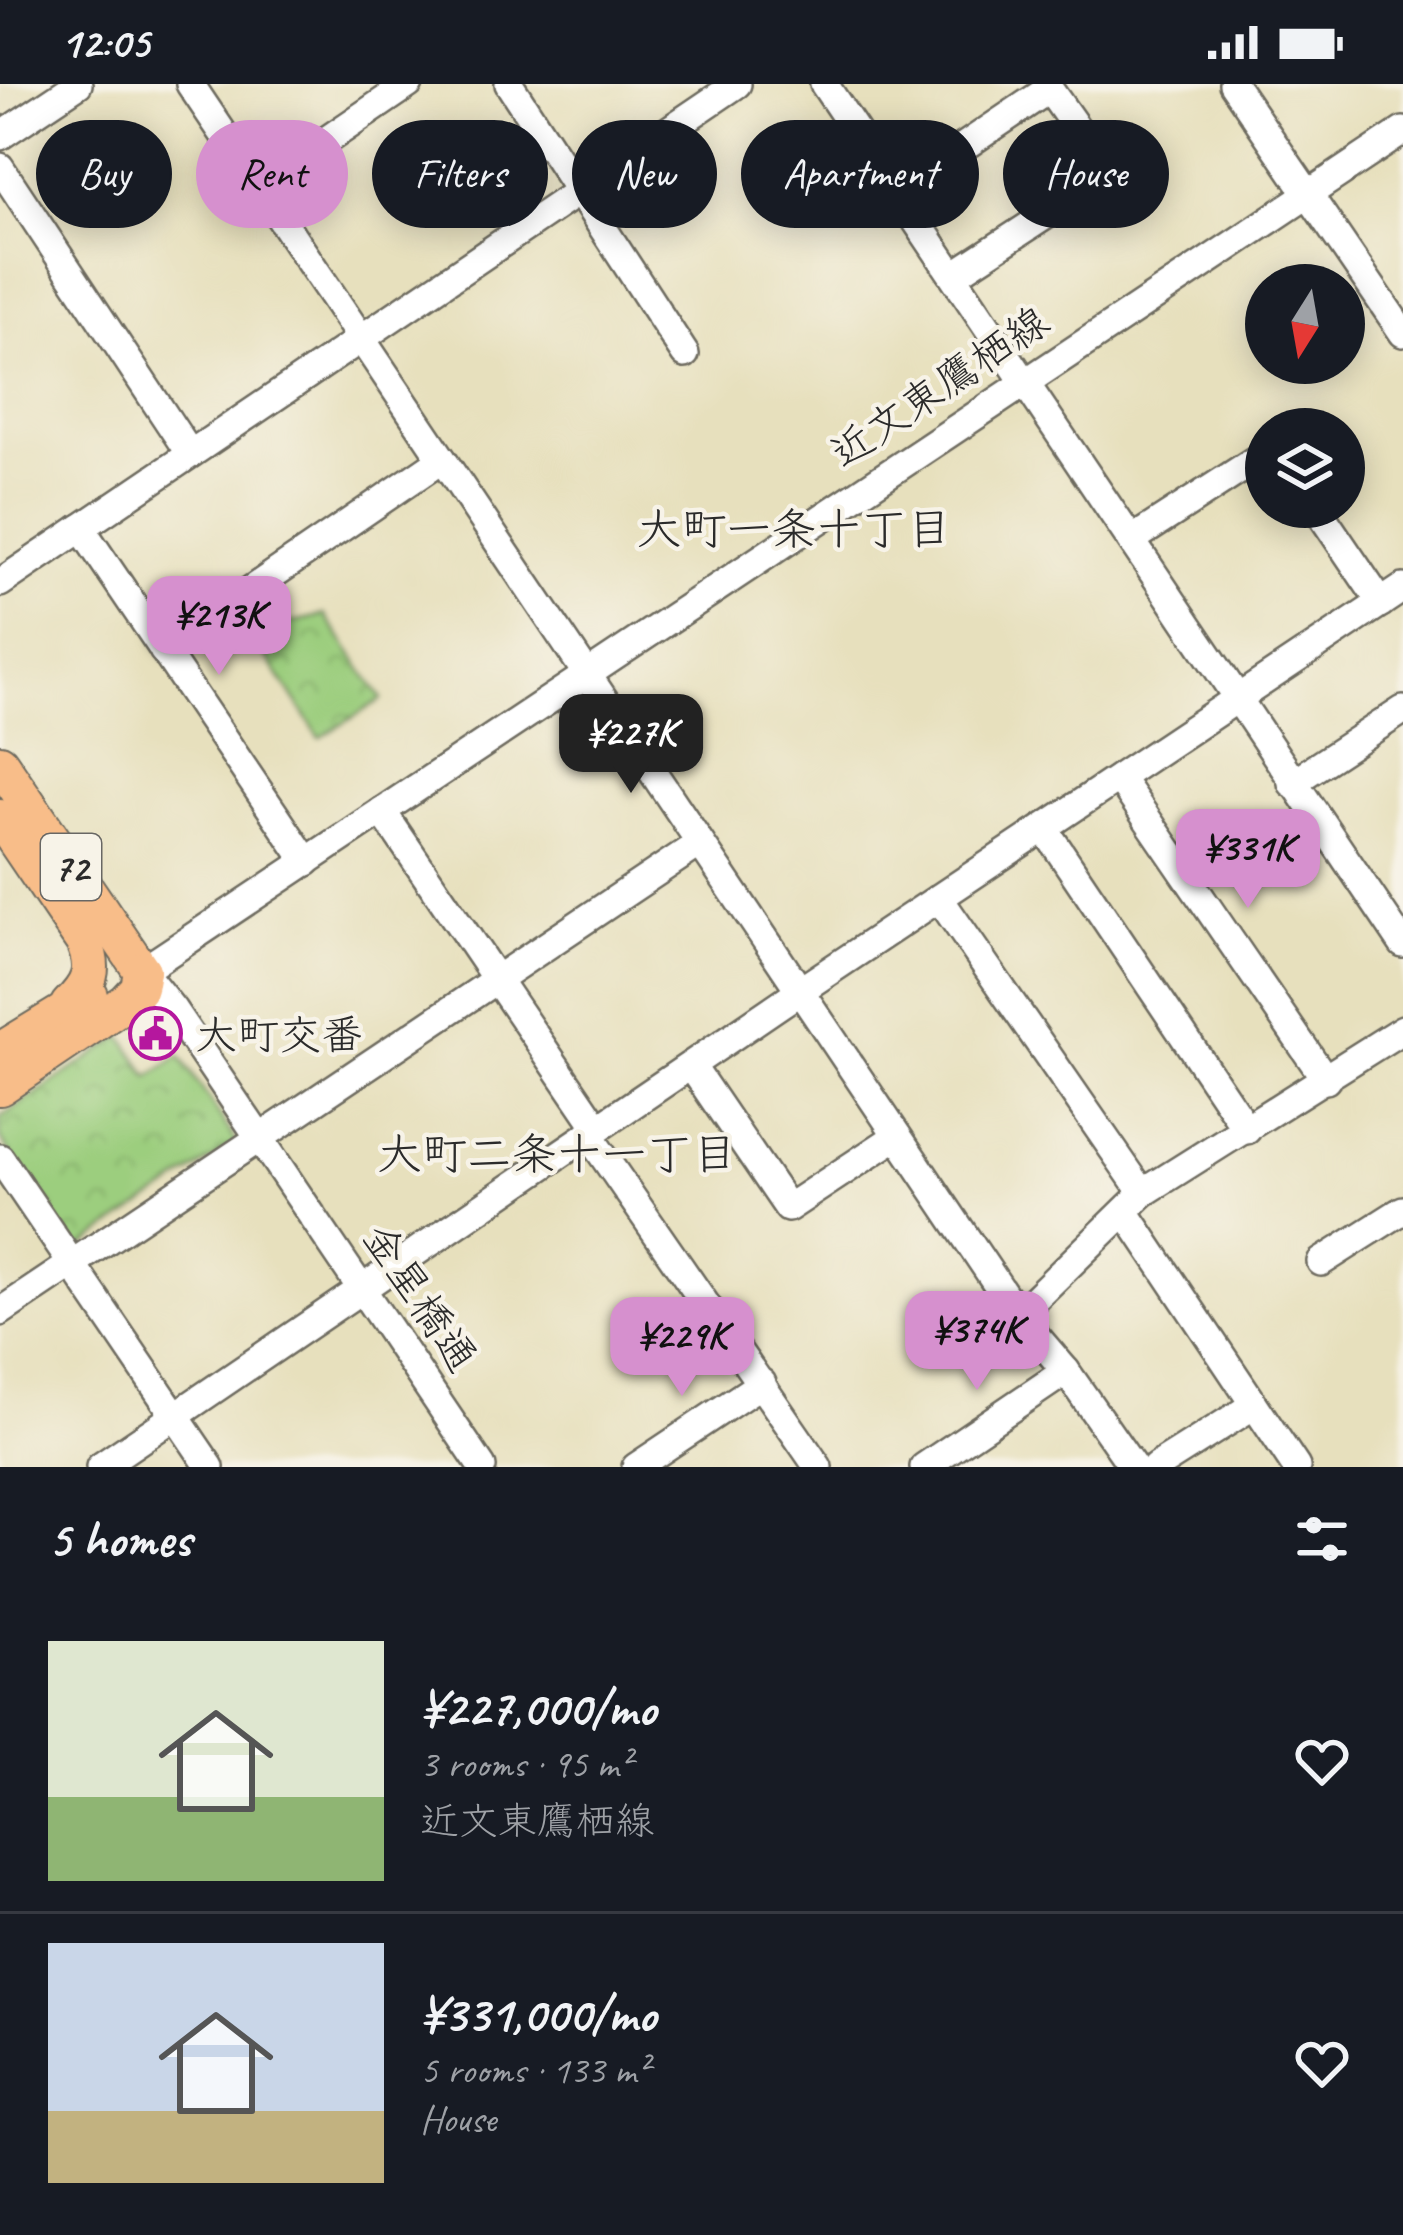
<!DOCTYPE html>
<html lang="en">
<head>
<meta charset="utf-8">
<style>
  :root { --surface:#171b24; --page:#242831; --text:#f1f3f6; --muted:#9ea1a6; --line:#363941; --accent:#d690ce }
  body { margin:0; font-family:Caveat,"Klee One",sans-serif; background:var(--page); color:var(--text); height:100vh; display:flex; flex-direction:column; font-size:45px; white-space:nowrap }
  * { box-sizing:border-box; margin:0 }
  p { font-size:39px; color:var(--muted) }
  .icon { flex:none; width:66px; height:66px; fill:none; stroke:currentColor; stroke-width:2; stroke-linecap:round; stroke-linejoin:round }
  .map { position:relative; height:1383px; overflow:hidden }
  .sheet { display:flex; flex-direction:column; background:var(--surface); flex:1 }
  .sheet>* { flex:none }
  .banner { position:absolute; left:36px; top:36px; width:1332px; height:108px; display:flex; gap:24px }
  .needle { width:78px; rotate:191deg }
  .tools { position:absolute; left:1245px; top:180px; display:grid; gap:24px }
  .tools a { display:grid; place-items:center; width:120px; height:120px; border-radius:50%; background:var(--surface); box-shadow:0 6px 30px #0003; font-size:60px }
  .price { position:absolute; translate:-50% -102px; padding:0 27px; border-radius:24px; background:var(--accent); color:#111; font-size:39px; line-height:78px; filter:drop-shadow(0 3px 6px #0008) }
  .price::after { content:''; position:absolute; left:50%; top:72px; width:36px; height:27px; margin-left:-18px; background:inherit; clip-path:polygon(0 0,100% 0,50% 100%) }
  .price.selected { background:#222; color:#fff }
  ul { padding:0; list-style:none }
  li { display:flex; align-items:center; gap:36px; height:300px; padding:0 48px }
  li+li { border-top:3px solid var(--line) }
  li span { display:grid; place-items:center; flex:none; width:336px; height:240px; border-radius:0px; color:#555 }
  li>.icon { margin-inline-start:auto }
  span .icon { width:144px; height:144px; fill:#fffc; stroke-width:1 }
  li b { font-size:51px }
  h2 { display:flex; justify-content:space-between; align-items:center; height:144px; padding:0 48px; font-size:51px }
  .pill { padding:0 42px; border-radius:54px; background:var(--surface); box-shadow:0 6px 30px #0003; font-size:42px; line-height:108px }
  .pill.selected { background:var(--accent); color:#111 }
  .status { display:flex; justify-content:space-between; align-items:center; height:84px; padding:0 60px; background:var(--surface); direction:ltr }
  .status svg { height:33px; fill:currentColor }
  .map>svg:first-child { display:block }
  .park { fill:url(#park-crowns); stroke:#647c54; stroke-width:3 }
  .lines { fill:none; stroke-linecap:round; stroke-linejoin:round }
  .minor-casing { stroke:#6d6a5e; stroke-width:32 }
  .major-casing { stroke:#6d6a5e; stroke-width:40 }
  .minor { stroke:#fff; stroke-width:27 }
  .major { stroke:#f8bd89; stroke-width:36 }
  .labels { text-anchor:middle; stroke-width:9; stroke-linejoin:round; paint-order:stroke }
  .shield { fill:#f7f3e8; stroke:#686764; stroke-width:3 }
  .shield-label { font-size:39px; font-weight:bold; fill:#2b2b2b }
  .street-label { font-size:42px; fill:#2b2b2b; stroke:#f7f3e8 }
  .poi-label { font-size:42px; fill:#2b2b2b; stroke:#f7f3e8; text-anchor:start }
  .neighbourhood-label { font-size:45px; fill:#2b2b2b; stroke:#f7f3e8 }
</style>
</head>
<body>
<div class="status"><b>12:05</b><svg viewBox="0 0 49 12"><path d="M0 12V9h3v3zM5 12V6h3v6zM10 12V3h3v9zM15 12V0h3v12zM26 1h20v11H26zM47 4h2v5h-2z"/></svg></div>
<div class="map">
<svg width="1403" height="1383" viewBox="0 0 1403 1383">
  <defs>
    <pattern id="park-crowns" width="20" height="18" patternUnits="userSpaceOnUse" patternTransform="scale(3)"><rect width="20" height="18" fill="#9cce7e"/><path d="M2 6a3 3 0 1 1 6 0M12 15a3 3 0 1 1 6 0" fill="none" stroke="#87b16d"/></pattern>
  </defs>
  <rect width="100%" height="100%" fill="#f7f3e8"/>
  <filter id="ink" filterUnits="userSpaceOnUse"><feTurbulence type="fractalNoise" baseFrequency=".00833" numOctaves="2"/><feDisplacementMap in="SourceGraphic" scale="24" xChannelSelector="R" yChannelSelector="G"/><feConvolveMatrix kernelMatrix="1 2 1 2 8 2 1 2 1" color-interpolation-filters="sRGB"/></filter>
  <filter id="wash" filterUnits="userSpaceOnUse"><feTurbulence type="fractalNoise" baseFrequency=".004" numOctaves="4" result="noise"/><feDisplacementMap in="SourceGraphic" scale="48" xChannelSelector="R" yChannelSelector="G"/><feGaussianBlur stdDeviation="2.7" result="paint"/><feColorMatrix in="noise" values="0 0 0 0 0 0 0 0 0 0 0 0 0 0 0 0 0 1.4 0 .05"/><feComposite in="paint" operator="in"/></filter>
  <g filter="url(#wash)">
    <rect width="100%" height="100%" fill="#e7e0bd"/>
    <g class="park">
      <path d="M325,531L382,615L320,654L250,548Z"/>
      <path d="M122,952L149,993L180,972L237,1058L76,1166L0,1054V1034Z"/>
    </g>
  </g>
  <g filter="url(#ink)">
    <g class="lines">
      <defs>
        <g id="minor">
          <path d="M190,0L1018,1231L1066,1287L1133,1383"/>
          <path d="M509,0L685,270"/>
          <path d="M824,0L1403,860"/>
          <path d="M1233,0L1403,249"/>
          <path d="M0,52L78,0"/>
          <path d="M0,83L190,370"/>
          <path d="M258,103L409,0"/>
          <path d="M898,107L1049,5L1109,90L954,191"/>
          <path d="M1316,423L1381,519"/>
          <path d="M81,444L307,778"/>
          <path d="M1133,455L1266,369"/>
          <path d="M0,499L737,0"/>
          <path d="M163,566L442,375"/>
          <path d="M1119,694L1326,996"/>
          <path d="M1292,699L1403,626"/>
          <path d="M382,727L597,1043"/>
          <path d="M1044,744L1247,1046"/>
          <path d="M939,814L1143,1109"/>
          <path d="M692,983L788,1124L897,1052"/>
          <path d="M588,1050L818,1383"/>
          <path d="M0,1074L210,1383"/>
          <path d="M1126,1129L1296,1383"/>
          <path d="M1321,1178L1403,1126"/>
          <path d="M0,1228L700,759"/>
          <path d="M1018,1231L1143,1109L1403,945"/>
          <path d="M100,1383L801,906L1403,504"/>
          <path d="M482,1383L173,926L142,887L1403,47"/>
          <path d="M636,1383L762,1299"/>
          <path d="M924,1383L1066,1287"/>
          <path d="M1156,1383L1254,1321"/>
        </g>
        <g id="major">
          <path d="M0,679L142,887"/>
          <path d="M0,734L84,858C96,886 90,900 69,921"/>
          <path d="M0,967L90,912"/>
          <path d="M0,1003L126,918L139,904L142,887"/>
        </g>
      </defs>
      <use href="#minor" class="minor-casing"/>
      <use href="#major" class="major-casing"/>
      <use href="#minor" class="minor"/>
      <use href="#major" class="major"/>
    </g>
  </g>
  <defs>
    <symbol id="civic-ring" viewBox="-11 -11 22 22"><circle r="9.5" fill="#f7f3e8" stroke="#b5179e" stroke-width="1.5"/><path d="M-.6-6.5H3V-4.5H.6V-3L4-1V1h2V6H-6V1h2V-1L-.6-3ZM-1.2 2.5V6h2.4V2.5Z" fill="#b5179e"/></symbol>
  </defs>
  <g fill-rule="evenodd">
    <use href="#civic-ring" x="126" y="920" width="59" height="59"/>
  </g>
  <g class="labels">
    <rect class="shield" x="41" y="750" width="60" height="66" rx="9"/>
    <g class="shield-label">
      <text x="71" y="797">72</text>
    </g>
    <g class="street-label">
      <text transform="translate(939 302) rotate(-34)" y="15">近文東鷹栖線</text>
      <text transform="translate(421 1213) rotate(56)" y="15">金星橋通</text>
    </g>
    <g class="poi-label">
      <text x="195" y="965">大町交番</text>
    </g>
    <g class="neighbourhood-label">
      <text x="794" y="460">大町一条十丁目</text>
      <text x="557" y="1085">大町二条十一丁目</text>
    </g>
  </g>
</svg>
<div class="tools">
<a><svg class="needle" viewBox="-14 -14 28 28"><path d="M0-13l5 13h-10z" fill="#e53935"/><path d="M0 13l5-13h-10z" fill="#9ea1a6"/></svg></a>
<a><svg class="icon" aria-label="layers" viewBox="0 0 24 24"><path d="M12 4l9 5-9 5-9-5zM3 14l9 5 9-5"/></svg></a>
</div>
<b class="price" style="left:219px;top:594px">¥213K</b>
<b class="price selected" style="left:631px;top:712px">¥227K</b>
<b class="price" style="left:1248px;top:827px">¥331K</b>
<b class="price" style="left:977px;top:1309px">¥374K</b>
<b class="price" style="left:682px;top:1315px">¥229K</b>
<div class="banner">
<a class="pill">Buy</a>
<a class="pill selected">Rent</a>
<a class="pill">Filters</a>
<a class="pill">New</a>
<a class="pill">Apartment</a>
<a class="pill">House</a>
</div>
</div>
<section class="sheet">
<h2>5 homes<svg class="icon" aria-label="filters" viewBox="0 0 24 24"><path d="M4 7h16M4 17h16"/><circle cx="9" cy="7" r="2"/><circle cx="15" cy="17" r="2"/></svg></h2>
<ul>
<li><span style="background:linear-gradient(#dfe7d0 65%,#8fb573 0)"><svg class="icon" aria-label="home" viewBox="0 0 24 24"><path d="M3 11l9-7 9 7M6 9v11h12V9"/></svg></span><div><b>¥227,000/mo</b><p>3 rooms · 95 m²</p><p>近文東鷹栖線</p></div><svg class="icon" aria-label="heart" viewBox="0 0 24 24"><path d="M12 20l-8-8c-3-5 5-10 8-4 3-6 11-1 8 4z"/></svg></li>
<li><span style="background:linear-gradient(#c9d6e8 70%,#c2b280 0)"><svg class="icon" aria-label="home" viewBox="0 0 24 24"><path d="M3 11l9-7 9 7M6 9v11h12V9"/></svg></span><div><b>¥331,000/mo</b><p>5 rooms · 133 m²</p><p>House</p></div><svg class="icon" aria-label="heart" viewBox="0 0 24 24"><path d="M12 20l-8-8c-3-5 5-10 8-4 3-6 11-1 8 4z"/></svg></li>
</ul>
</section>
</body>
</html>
